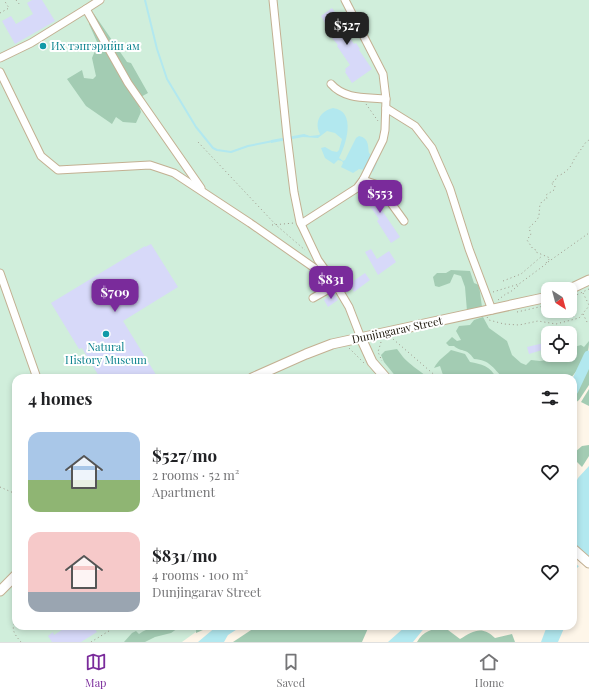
<!DOCTYPE html>
<html lang="en">
<head>
<meta charset="utf-8">
<style>
  :root { --surface:#fff; --page:#f6f6f6; --text:#202124; --muted:#757577; --line:#e0e0e0; --accent:#7a2b9b }
  body { margin:0; font-family:"Playfair Display",serif; background:var(--page); color:var(--text); height:100vh; display:flex; flex-direction:column; font-size:15px; white-space:nowrap }
  * { box-sizing:border-box; margin:0 }
  p { font-size:13px; color:var(--muted) }
  .icon { flex:none; width:22px; height:22px; fill:none; stroke:currentColor; stroke-width:2; stroke-linecap:round; stroke-linejoin:round }
  .map { position:relative; flex:1; overflow:hidden }
  .sheet { position:absolute; left:12px; top:374px; width:565px; height:256px; display:flex; flex-direction:column; background:var(--surface); border-radius:12px; box-shadow:0 2px 6px #0003 }
  .sheet>* { flex:none }
  .needle { width:26px; rotate:144deg }
  .buttons { position:absolute; left:541px; top:282px; display:grid; gap:8px }
  .buttons a { display:grid; place-items:center; width:36px; height:36px; border-radius:8px; background:var(--surface); box-shadow:0 2px 6px #0003; font-size:20px }
  .price { position:absolute; translate:-50% -34px; padding:0 9px; border-radius:8px; background:var(--accent); color:#fff; font-size:13px; line-height:26px; filter:drop-shadow(0 1px 2px #0008) }
  .price::after { content:''; position:absolute; left:50%; top:24px; width:12px; height:9px; margin-left:-6px; background:inherit; clip-path:polygon(0 0,100% 0,50% 100%) }
  .price.selected { background:#222; color:#fff }
  ul { padding:0; list-style:none }
  li { display:flex; align-items:center; gap:12px; height:100px; padding:0 16px }
  li span { display:grid; place-items:center; flex:none; width:112px; height:80px; border-radius:12px; color:#555 }
  li>.icon { margin-inline-start:auto }
  span .icon { width:48px; height:48px; fill:#fffc; stroke-width:1 }
  li b { font-size:17px }
  h2 { display:flex; justify-content:space-between; align-items:center; height:48px; padding:0 16px; font-size:17px }
  .dock { display:flex; justify-content:space-around; align-items:center; height:56px; border-top:1px solid var(--line); background:var(--surface); font-size:11px; color:var(--muted) }
  .dock a { display:grid; justify-items:center; gap:2px }
  .dock .selected { color:var(--accent) }
  .map>svg:first-child { display:block }
  .green { fill:#d0eedb; fill-rule:evenodd }
  .forest { fill:#a3ccb3 }
  .water { fill:#b2e8ef }
  .pier { fill:#fef6e9 }
  .lines { fill:none; stroke-linecap:round; stroke-linejoin:round }
  .stream { stroke:#b2e8ef; stroke-width:2 }
  .river { stroke:#b2e8ef; stroke-width:11 }
  .building { fill:#d7d9f9 }
  .minor-casing { stroke:#c3b092; stroke-width:9 }
  .major-casing { stroke:#c3b092; stroke-width:11 }
  .path { stroke:#9f988b; stroke-width:1; stroke-dasharray:1 3; stroke-linecap:butt }
  .minor { stroke:#fff; stroke-width:7 }
  .major { stroke:#fff; stroke-width:9 }
  .culture-dot { fill:#0f9aa8; stroke:#fff; stroke-width:1.5 }
  .labels { text-anchor:middle; stroke-width:4; stroke-linejoin:round; paint-order:stroke }
  .culture-label { font-size:11px; fill:#0d838f; stroke:#fff; text-anchor:start }
  .street-label { font-size:11px; fill:#1c160a; stroke:#fff }
</style>
</head>
<body>
<div class="map">
<svg width="589" height="642" viewBox="0 0 589 642">
  <rect width="100%" height="100%" fill="#fef6e9"/>
  <path class="green" d="M0,0H589V345L554,372L519,378H16V626H204L182,642H0ZM548,289H570V311H548ZM548,333H570V355H548Z"/>
  <g class="forest">
    <path d="M94,14L127,62L131,63L148,93L137,99L141,112L136,123L123,122L116,117L112,124L86,106L67,79L82,70L84,78L93,79L96,76L92,58L98,44L89,24Z"/>
    <path d="M451,270L470,271L474,283L479,285L482,307L467,311L465,287L461,276L454,274L450,283L439,287L435,286L433,277L437,273H446Z"/>
    <path d="M483,317L489,328L507,341L512,355L521,363L526,365L531,360L540,361L547,360L555,355H570V350L574,347L581,345L584,347L589,341C589,360 582,364 571,378H513L511,377L503,378C493,368 490,360 474,359C466,347 462,353 454,346H449L446,343L452,337L457,341L461,340L456,331L459,326L470,325L474,320Z"/>
    <path d="M397,349C399,352 401,354 403,357C407,362 424,375 430,378H397L384,362L381,355L385,351Z"/>
    <path d="M451,350L465,354L470,362C481,364 491,366 496,378H444L440,366L434,368C438,360 445,356 451,350Z"/>
    <path d="M589,366V385L579,400L575,403H573V399Z"/>
    <path d="M589,389V406L581,402Z"/>
    <path d="M589,445V456L582,467L576,461L575,452L582,446Z"/>
    <path d="M154,626H181L171,633L155,637L145,642H124L132,633L136,631L139,634C144,630 149,629 154,626Z"/>
    <path d="M196,626H212L196,633Z"/>
    <path d="M257,626H369L362,642H233Z"/>
    <path d="M444,627L460,639C473,631 482,625 495,638L512,634L515,642H417C423,631 432,629 444,627Z"/>
  </g>
  <g class="water">
    <path d="M333,108C357,111 346,145 339,158L343,161L345,160L356,138L359,136C369,138 368,146 369,153L371,155L370,159L377,163L373,172L366,168L364,170L359,169L353,173L341,167L343,163L342,161L338,160L334,164L325,158L321,148L325,147L332,151L337,152L339,150L342,139L335,133L327,131L318,138L303,137L271,143V140L304,134L310,136L319,135L320,134C314,122 320,111 333,108Z"/>
    <path d="M589,466V558L580,565L573,572V489L578,478Z"/>
    <path d="M217,626H242L228,635L224,642H198Z"/>
    <path d="M406,626H426L413,642H388Z"/>
    <path d="M547,626H565L558,642H541Z"/>
  </g>
  <path class="pier" d="M573,543L589,557V560L580,567L573,562Z"/>
  <g class="lines">
    <path class="stream" d="M145,0L157,49L167,79L196,127L213,148L217,150L231,152L248,146L273,141"/>
    <path class="river" d="M573,390L589,356"/>
  </g>
  <g class="building">
    <path d="M32,0H42L55,21L15,44L2,21L11,16L16,24L33,14L27,3Z"/>
    <path d="M332,8L339,18L341,16L345,23L344,24L350,33L347,34L354,44L356,43L360,49L359,50L372,69L352,83L345,72L346,71L345,69L350,65L337,46L338,45L332,38L333,37L321,16Z"/>
    <path d="M367,187L371,188L384,207L381,209L400,237L391,243L377,221L379,219L360,192Z"/>
    <path d="M151,244L178,287L123,321L158,378H100L82,348L79,349L51,303L145,246V247Z"/>
    <path d="M371,249L377,259L389,251L396,262L378,275L365,252Z"/>
    <path d="M365,273L370,280L354,292L349,284Z"/>
    <path d="M334,293L338,300L328,307L324,300Z"/>
    <path d="M548,342V351L543,352L542,350L529,354L527,347Z"/>
    <path d="M68,626H93L97,632L81,642H52L48,636L53,632L54,635Z"/>
  </g>
  <g class="lines">
    <defs>
      <g id="minor">
        <path d="M273,0L287,136L294,192L300,222L318,260L336,285L349,307L361,338"/>
        <path d="M86,9L100,0"/>
        <path d="M0,58L31,43L86,9L128,83L201,188"/>
        <path d="M0,72L41,156L58,170L150,165L174,173L250,223L333,281"/>
        <path d="M331,84C345,100 367,97 386,99"/>
        <path d="M386,108L415,126L432,148L450,189L469,249L492,310"/>
        <path d="M363,180L378,185L404,221"/>
        <path d="M301,224L357,188L363,180L383,140L385,130L386,99L383,74L345,0"/>
        <path d="M0,273L37,378"/>
        <path d="M313,298L336,285"/>
      </g>
      <g id="major">
        <path d="M570,289L589,280"/>
        <path d="M361,338L372,362L386,378"/>
        <path d="M252,378L306,354L332,344L548,297"/>
        <path d="M573,549L589,563"/>
        <path d="M0,591L16,575"/>
      </g>
    </defs>
    <use href="#minor" class="minor-casing"/>
    <use href="#major" class="major-casing"/>
    <g class="path">
      <path d="M16,0L20,5"/>
      <path d="M0,13L9,8L4,0"/>
      <path d="M366,104L378,121"/>
      <path d="M198,142L276,225L305,250"/>
      <path d="M272,225L294,223"/>
      <path d="M548,262L589,233"/>
      <path d="M546,263L550,258L536,252V250L533,249L527,240L531,234L529,228C532,224 538,221 539,215C540,207 538,202 547,199L546,195L554,190L555,186L551,183L555,181L557,176C563,175 572,167 573,161L586,142L589,140"/>
      <path d="M503,281L521,274L542,256"/>
      <path d="M493,292L519,284L546,264"/>
      <path d="M583,293L589,305"/>
      <path d="M570,298L589,289"/>
      <path d="M498,300L507,293H509L519,285"/>
      <path d="M517,312L548,305"/>
      <path d="M583,314L588,324"/>
      <path d="M573,316L574,319"/>
      <path d="M487,317L489,320L504,324L519,325L538,321L556,324L579,318L589,306"/>
      <path d="M393,339L438,378"/>
      <path d="M381,342L378,352L382,361"/>
      <path d="M349,348L364,363"/>
      <path d="M0,487L16,494"/>
      <path d="M16,620C10,629 15,635 21,642"/>
      <path d="M91,642L117,626"/>
    </g>
    <use href="#minor" class="minor"/>
    <use href="#major" class="major"/>
  </g>
  <g class="culture-dot">
    <circle cx="43" cy="46" r="4"/>
    <circle cx="106" cy="334" r="4"/>
  </g>
  <g class="labels">
    <g class="culture-label">
      <text x="51" y="50">Их тэнгэрийн ам</text>
      <text x="106" y="351" text-anchor="middle">Natural<tspan x="106" dy="13">History Museum</tspan></text>
    </g>
    <g class="street-label">
      <text transform="translate(397 330) rotate(-12)" y="4">Dunjingarav Street</text>
    </g>
  </g>
</svg>
<div class="buttons">
<a><svg class="needle" viewBox="-14 -14 28 28"><path d="M0-13l5 13h-10z" fill="#e53935"/><path d="M0 13l5-13h-10z" fill="#757577"/></svg></a>
<a><svg class="icon" aria-label="locate" viewBox="0 0 24 24"><circle cx="12" cy="12" r="6"/><path d="M12 2v4M12 18v4M2 12h4M18 12h4"/></svg></a>
</div>
<b class="price selected" style="left:347px;top:46px">$527</b>
<b class="price" style="left:380px;top:214px">$553</b>
<b class="price" style="left:331px;top:300px">$831</b>
<b class="price" style="left:115px;top:313px">$709</b>
<section class="sheet">
<h2>4 homes<svg class="icon" aria-label="filters" viewBox="0 0 24 24"><path d="M4 7h16M4 17h16"/><circle cx="9" cy="7" r="2"/><circle cx="15" cy="17" r="2"/></svg></h2>
<ul>
<li><span style="background:linear-gradient(#a9c7e8 60%,#8fb573 0)"><svg class="icon" aria-label="home" viewBox="0 0 24 24"><path d="M3 11l9-7 9 7M6 9v11h12V9"/></svg></span><div><b>$527/mo</b><p>2 rooms · 52 m²</p><p>Apartment</p></div><svg class="icon" aria-label="heart" viewBox="0 0 24 24"><path d="M12 20l-8-8c-3-5 5-10 8-4 3-6 11-1 8 4z"/></svg></li>
<li><span style="background:linear-gradient(#f6c9c9 75%,#9aa5b1 0)"><svg class="icon" aria-label="home" viewBox="0 0 24 24"><path d="M3 11l9-7 9 7M6 9v11h12V9"/></svg></span><div><b>$831/mo</b><p>4 rooms · 100 m²</p><p>Dunjingarav Street</p></div><svg class="icon" aria-label="heart" viewBox="0 0 24 24"><path d="M12 20l-8-8c-3-5 5-10 8-4 3-6 11-1 8 4z"/></svg></li>
</ul>
</section>
</div>
<nav class="dock">
<a class="selected"><svg class="icon" aria-label="map" viewBox="0 0 24 24"><path d="M3 6l6-2 6 2 6-2v14l-6 2-6-2-6 2zM9 4v14M15 6v14"/></svg>Map</a>
<a><svg class="icon" aria-label="saved" viewBox="0 0 24 24"><path d="M7 4h10v16l-5-4-5 4z"/></svg>Saved</a>
<a><svg class="icon" aria-label="home" viewBox="0 0 24 24"><path d="M3 11l9-7 9 7M6 9v11h12V9"/></svg>Home</a>
</nav>
</body>
</html>
